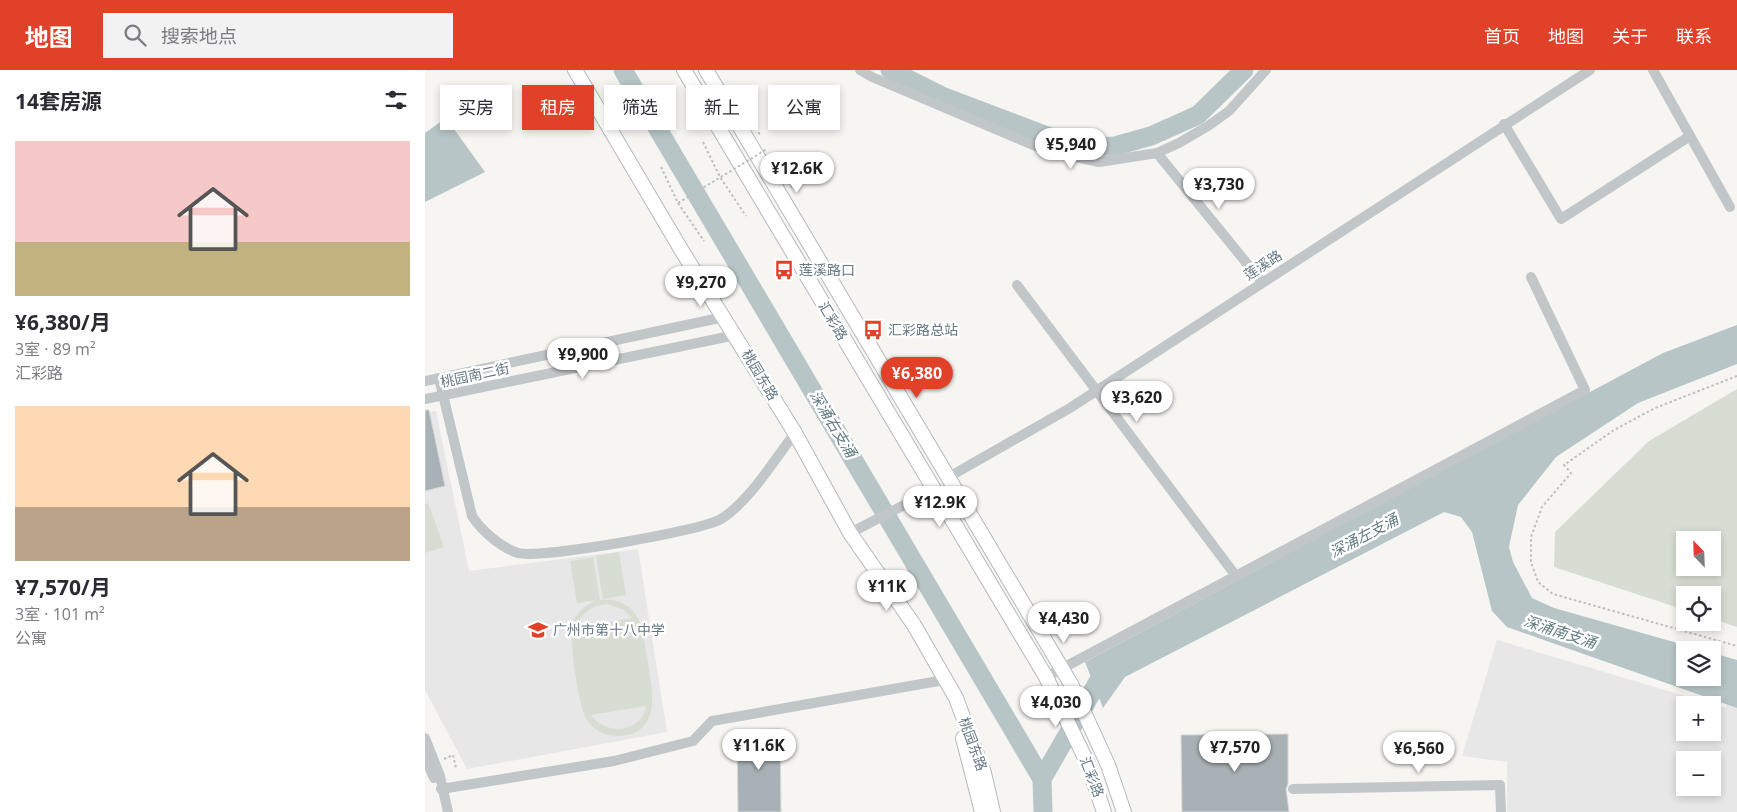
<!DOCTYPE html>
<html lang="zh">
<head>
<meta charset="utf-8">
<style>
  :root { --surface:#fff; --page:#f2f2f3; --text:#2b2b33; --muted:#7c7c81; --accent:#e04128 }
  body { margin:0; font-family:"Open Sans","Noto Sans SC",sans-serif; background:var(--page); color:var(--text); height:100vh; display:flex; flex-direction:column; font-size:19px; white-space:nowrap }
  * { box-sizing:border-box; margin:0 }
  p { font-size:16px; color:var(--muted) }
  .icon { flex:none; width:28px; height:28px; fill:none; stroke:currentColor; stroke-width:2; stroke-linecap:round; stroke-linejoin:round }
  .map { position:relative; flex:1; overflow:hidden }
  .side { display:flex; flex-direction:column; background:var(--surface); width:425px }
  .side>* { flex:none }
  .guide { position:absolute; left:15px; top:15px; width:475px; height:45px; display:flex; gap:10px }
  .needle { width:32px; rotate:337deg }
  .controls { position:absolute; left:1251px; top:461px; display:grid; gap:10px }
  .controls a { display:grid; place-items:center; width:45px; height:45px; border-radius:0px; background:var(--surface); box-shadow:0 2px 8px #0003; font-size:25px }
  .price { position:absolute; translate:-50% -42px; padding:0 11px; border-radius:18px; background:#fff; color:#222; font-size:16px; line-height:32px; filter:drop-shadow(0 1px 2px #0008) }
  .price::after { content:''; position:absolute; left:50%; top:30px; width:15px; height:11px; margin-left:-8px; background:inherit; clip-path:polygon(0 0,100% 0,50% 100%) }
  .price.on { background:var(--accent); color:#fff }
  ul { padding:0; list-style:none }
  li { display:grid; align-content:center; gap:10px; height:265px; padding:0 15px }
  li span { display:grid; place-items:center; height:155px; border-radius:0px; color:#555 }
  li>.icon { margin-inline-start:auto }
  span .icon { width:90px; height:90px; fill:#fffc; stroke-width:1 }
  li b { font-size:21px }
  h2 { display:flex; justify-content:space-between; align-items:center; height:60px; padding:0 15px; font-size:21px }
  .chip { padding:0 18px; border-radius:0px; background:var(--surface); box-shadow:0 2px 8px #0003; font-size:18px; line-height:45px }
  .chip.on { background:var(--accent); color:#fff }
  header { display:flex; align-items:center; gap:30px; box-sizing:border-box; height:70px; padding:0 25px; background:var(--accent); color:#fff }
  header strong { font-size:24px }
  nav { display:flex; gap:28px; margin-inline-start:auto; font-size:18px }
  .search { width:350px; height:45px; background:var(--page); display:flex; align-items:center; gap:12px; box-sizing:border-box; padding:0 18px; border-radius:0px; color:var(--muted); font-size:19px }
  main { display:flex; flex:1; min-height:0 }
  .map>svg:first-child { display:block }
  .built { fill:#e6e7e6; fill-rule:evenodd }
  .green { fill:#d8ddd3; fill-rule:evenodd }
  .water { fill:#b7c5c7 }
  .lines { fill:none; stroke-linecap:round; stroke-linejoin:round }
  .river { stroke:#b7c5c7; stroke-width:19 }
  .building { fill:#a8b1b5; stroke:#d7d7d5 }
  .secondary-casing { stroke:#b3b9bd; stroke-width:16 }
  .path { stroke:#bdbfc1; stroke-width:2; stroke-dasharray:2.5 2.5; stroke-linecap:butt }
  .street { stroke:#c1c6c8; stroke-width:10 }
  .secondary { stroke:#fff; stroke-width:14 }
  .path-bridge { stroke:#bdbfc1; stroke-width:2; stroke-dasharray:2.5 2.5; stroke-linecap:butt }
  .labels { text-anchor:middle; stroke-width:5; stroke-linejoin:round; paint-order:stroke }
  .street-label { font-size:14px; fill:#657883; stroke:#fff }
  .poi-label { font-size:14px; fill:#657883; stroke:#fff; text-anchor:start }
  .water-label { font-size:15px; font-style:italic; fill:#617b7f; stroke:#fff }
</style>
</head>
<body>
<header>
<strong>地图</strong>
<div class="search"><svg class="icon" aria-label="search" viewBox="0 0 24 24"><circle cx="10" cy="10" r="6"/><path d="M15 15l6 6"/></svg>搜索地点</div>
<nav><a>首页</a><a>地图</a><a>关于</a><a>联系</a></nav>
</header>
<main>
<section class="side">
<h2>14套房源<svg class="icon" aria-label="filters" viewBox="0 0 24 24"><path d="M4 7h16M4 17h16"/><circle cx="9" cy="7" r="2"/><circle cx="15" cy="17" r="2"/></svg></h2>
<ul>
<li><span style="background:linear-gradient(#f6c9c9 65%,#c2b280 0)"><svg class="icon" aria-label="home" viewBox="0 0 24 24"><path d="M3 11l9-7 9 7M6 9v11h12V9"/></svg></span><div><b>¥6,380/月</b><p>3室 · 89 m²</p><p>汇彩路</p></div></li>
<li><span style="background:linear-gradient(#ffd9b3 65%,#b9a48a 0)"><svg class="icon" aria-label="home" viewBox="0 0 24 24"><path d="M3 11l9-7 9 7M6 9v11h12V9"/></svg></span><div><b>¥7,570/月</b><p>3室 · 101 m²</p><p>公寓</p></div></li>
</ul>
</section>
<div class="map">
<svg width="1312" height="742" viewBox="0 0 1312 742">
  <rect width="100%" height="100%" fill="#f6f5f2"/>
  <g class="built">
    <path d="M11,341L44,501L213,479L242,662L42,699L0,620V343Z"/>
    <path d="M1072,570L1300,638L1312,617V742H1082V692L1037,686ZM1260,635H1288V662H1260ZM1260,690H1288V718H1260Z"/>
  </g>
  <g class="green">
    <path d="M1312,319V557L1288,549V525H1260V540L1129,497L1130,462L1224,371ZM1260,470H1288V498H1260Z"/>
    <path d="M3,433L19,477L0,483V434Z"/>
    <path d="M194,482L201,525L178,529L171,486Z"/>
    <path d="M168,487L175,530C187,529 198,531 207,540C219,552 219,571 222,586C226,615 240,663 195,666C182,667 169,661 162,650C154,638 143,566 148,553C152,541 161,535 172,530L152,533L145,491ZM182,534L199,540L207,548L152,557C156,543 167,535 182,534ZM221,636C217,663 181,666 166,645Z"/>
  </g>
  <g class="water">
    <path d="M21,48L60,102L0,132V63Z"/>
    <path d="M1312,255V294L1213,333L1131,387L1093,435L1084,477L1088,492L1107,528L1129,538L1277,580H1260V608H1288V583L1312,590V638L1082,557L1067,541L1047,462L1036,447L1019,442L700,607L678,638L660,592L1238,283Z"/>
  </g>
  <g class="lines">
    <g class="river">
      <path d="M198,0L617,709L618,742"/>
      <path d="M465,0L519,27L651,77L690,76L726,66L773,45L819,0"/>
      <path d="M617,709L678,603L686,599"/>
    </g>
  </g>
  <g class="building">
    <path d="M0,340H4L20,416L0,421Z"/>
    <path d="M355,659L356,742H313L312,660Z"/>
    <path d="M863,664V714L861,719L864,742H757L756,665Z"/>
  </g>
  <g class="lines">
    <defs>
      <g id="secondary">
        <path d="M150,0L257,181L370,363L425,463L489,555L531,628L559,703L568,742"/>
        <path d="M259,0L621,607L662,692L679,742"/>
        <path d="M281,0L646,614L683,695L699,742"/>
        <path d="M538,668L557,742"/>
      </g>
    </defs>
    <use href="#secondary" class="secondary-casing"/>
    <g class="path">
      <path d="M325,44L335,65"/>
      <path d="M278,72L295,107L321,146"/>
      <path d="M352,95L368,118"/>
      <path d="M236,97L253,133L279,171"/>
      <path d="M1312,306L1230,338L1189,360L1139,395L1146,403L1117,437L1106,467V492L1113,512L1128,524L1312,576"/>
      <path d="M19,689L28,685L31,698"/>
    </g>
    <g class="street">
      <path d="M435,0L447,7L620,80L674,92L732,83L754,73L783,56L804,41L841,0"/>
      <path d="M1228,0L1305,137"/>
      <path d="M1079,54L1136,149L1265,66"/>
      <path d="M732,83L837,212"/>
      <path d="M592,215L811,506"/>
      <path d="M14,308L47,446C57,461 75,477 93,483C114,489 277,461 296,449C325,431 349,390 370,363"/>
      <path d="M0,311L299,247"/>
      <path d="M0,329L311,265"/>
      <path d="M522,408L645,338L1165,0"/>
      <path d="M425,463L489,430L508,417"/>
      <path d="M621,607L1160,320L1106,207"/>
      <path d="M0,668L15,706L23,742"/>
      <path d="M0,687L9,708"/>
      <path d="M16,719L189,691L268,671L287,651L519,610"/>
      <path d="M868,719L1075,715L1076,742"/>
    </g>
    <use href="#secondary" class="secondary"/>
    <path class="path-bridge" d="M253,133L342,79"/>
  </g>
  <defs>
    <symbol id="bus-bare" viewBox="-9 -9 18 18"><path d="M-5-6H5V4H4V6H2V4H-2V6H-4V4H-5ZM-3.5-4V0h7V-4ZM-3.5 1.2v1.5H-2V1.2ZM2 1.2v1.5H3.5V1.2Z" fill="#e04128" stroke="#fff" stroke-width="2.5" paint-order="stroke"/></symbol>
    <symbol id="school-bare" viewBox="-9 -9 18 18"><path d="M0-5L7-2L0 1L-7-2ZM-4 1L0 2.5L4 1V4Q0 6-4 4Z" fill="#e04128" stroke="#fff" stroke-width="2.5" paint-order="stroke"/></symbol>
  </defs>
  <g fill-rule="evenodd">
    <use href="#bus-bare" x="345" y="186" width="28" height="28"/>
    <use href="#bus-bare" x="434" y="246" width="28" height="28"/>
    <use href="#school-bare" x="99" y="546" width="28" height="28"/>
  </g>
  <g class="labels">
    <g class="street-label">
      <text transform="translate(838 195) rotate(-33)" y="5">莲溪路</text>
      <text transform="translate(408 251) rotate(59)" y="5">汇彩路</text>
      <text transform="translate(50 305) rotate(-12)" y="5">桃园南二街</text>
      <text transform="translate(335 305) rotate(59)" y="5">桃园东路</text>
      <text transform="translate(548 674) rotate(70)" y="5">桃园东路</text>
      <text transform="translate(667 707) rotate(69)" y="5">汇彩路</text>
    </g>
    <g class="poi-label">
      <text x="374" y="205">莲溪路口</text>
      <text x="463" y="265">汇彩路总站</text>
      <text x="128" y="565">广州市第十八中学</text>
    </g>
    <g class="water-label">
      <text transform="translate(408 354) rotate(59)" y="5">深涌右支涌</text>
      <text transform="translate(939 466) rotate(-28)" y="5">深涌左支涌</text>
      <text transform="translate(1135 562) rotate(18)" y="5">深涌南支涌</text>
    </g>
  </g>
</svg>
<div class="controls">
<a><svg class="needle" viewBox="-14 -14 28 28"><path d="M0-13l5 13h-10z" fill="#e53935"/><path d="M0 13l5-13h-10z" fill="#7c7c81"/></svg></a>
<a><svg class="icon" aria-label="locate" viewBox="0 0 24 24"><circle cx="12" cy="12" r="6"/><path d="M12 2v4M12 18v4M2 12h4M18 12h4"/></svg></a>
<a><svg class="icon" aria-label="layers" viewBox="0 0 24 24"><path d="M12 4l9 5-9 5-9-5zM3 14l9 5 9-5"/></svg></a>
<a>+</a>
<a>−</a>
</div>
<b class="price" style="left:646px;top:100px">¥5,940</b>
<b class="price" style="left:372px;top:124px">¥12.6K</b>
<b class="price" style="left:794px;top:140px">¥3,730</b>
<b class="price" style="left:276px;top:238px">¥9,270</b>
<b class="price" style="left:158px;top:310px">¥9,900</b>
<b class="price on" style="left:492px;top:329px">¥6,380</b>
<b class="price" style="left:712px;top:353px">¥3,620</b>
<b class="price" style="left:515px;top:458px">¥12.9K</b>
<b class="price" style="left:462px;top:542px">¥11K</b>
<b class="price" style="left:639px;top:574px">¥4,430</b>
<b class="price" style="left:631px;top:658px">¥4,030</b>
<b class="price" style="left:334px;top:701px">¥11.6K</b>
<b class="price" style="left:810px;top:703px">¥7,570</b>
<b class="price" style="left:994px;top:704px">¥6,560</b>
<div class="guide">
<a class="chip">买房</a>
<a class="chip on">租房</a>
<a class="chip">筛选</a>
<a class="chip">新上</a>
<a class="chip">公寓</a>
</div>
</div>
</main>
</body>
</html>
